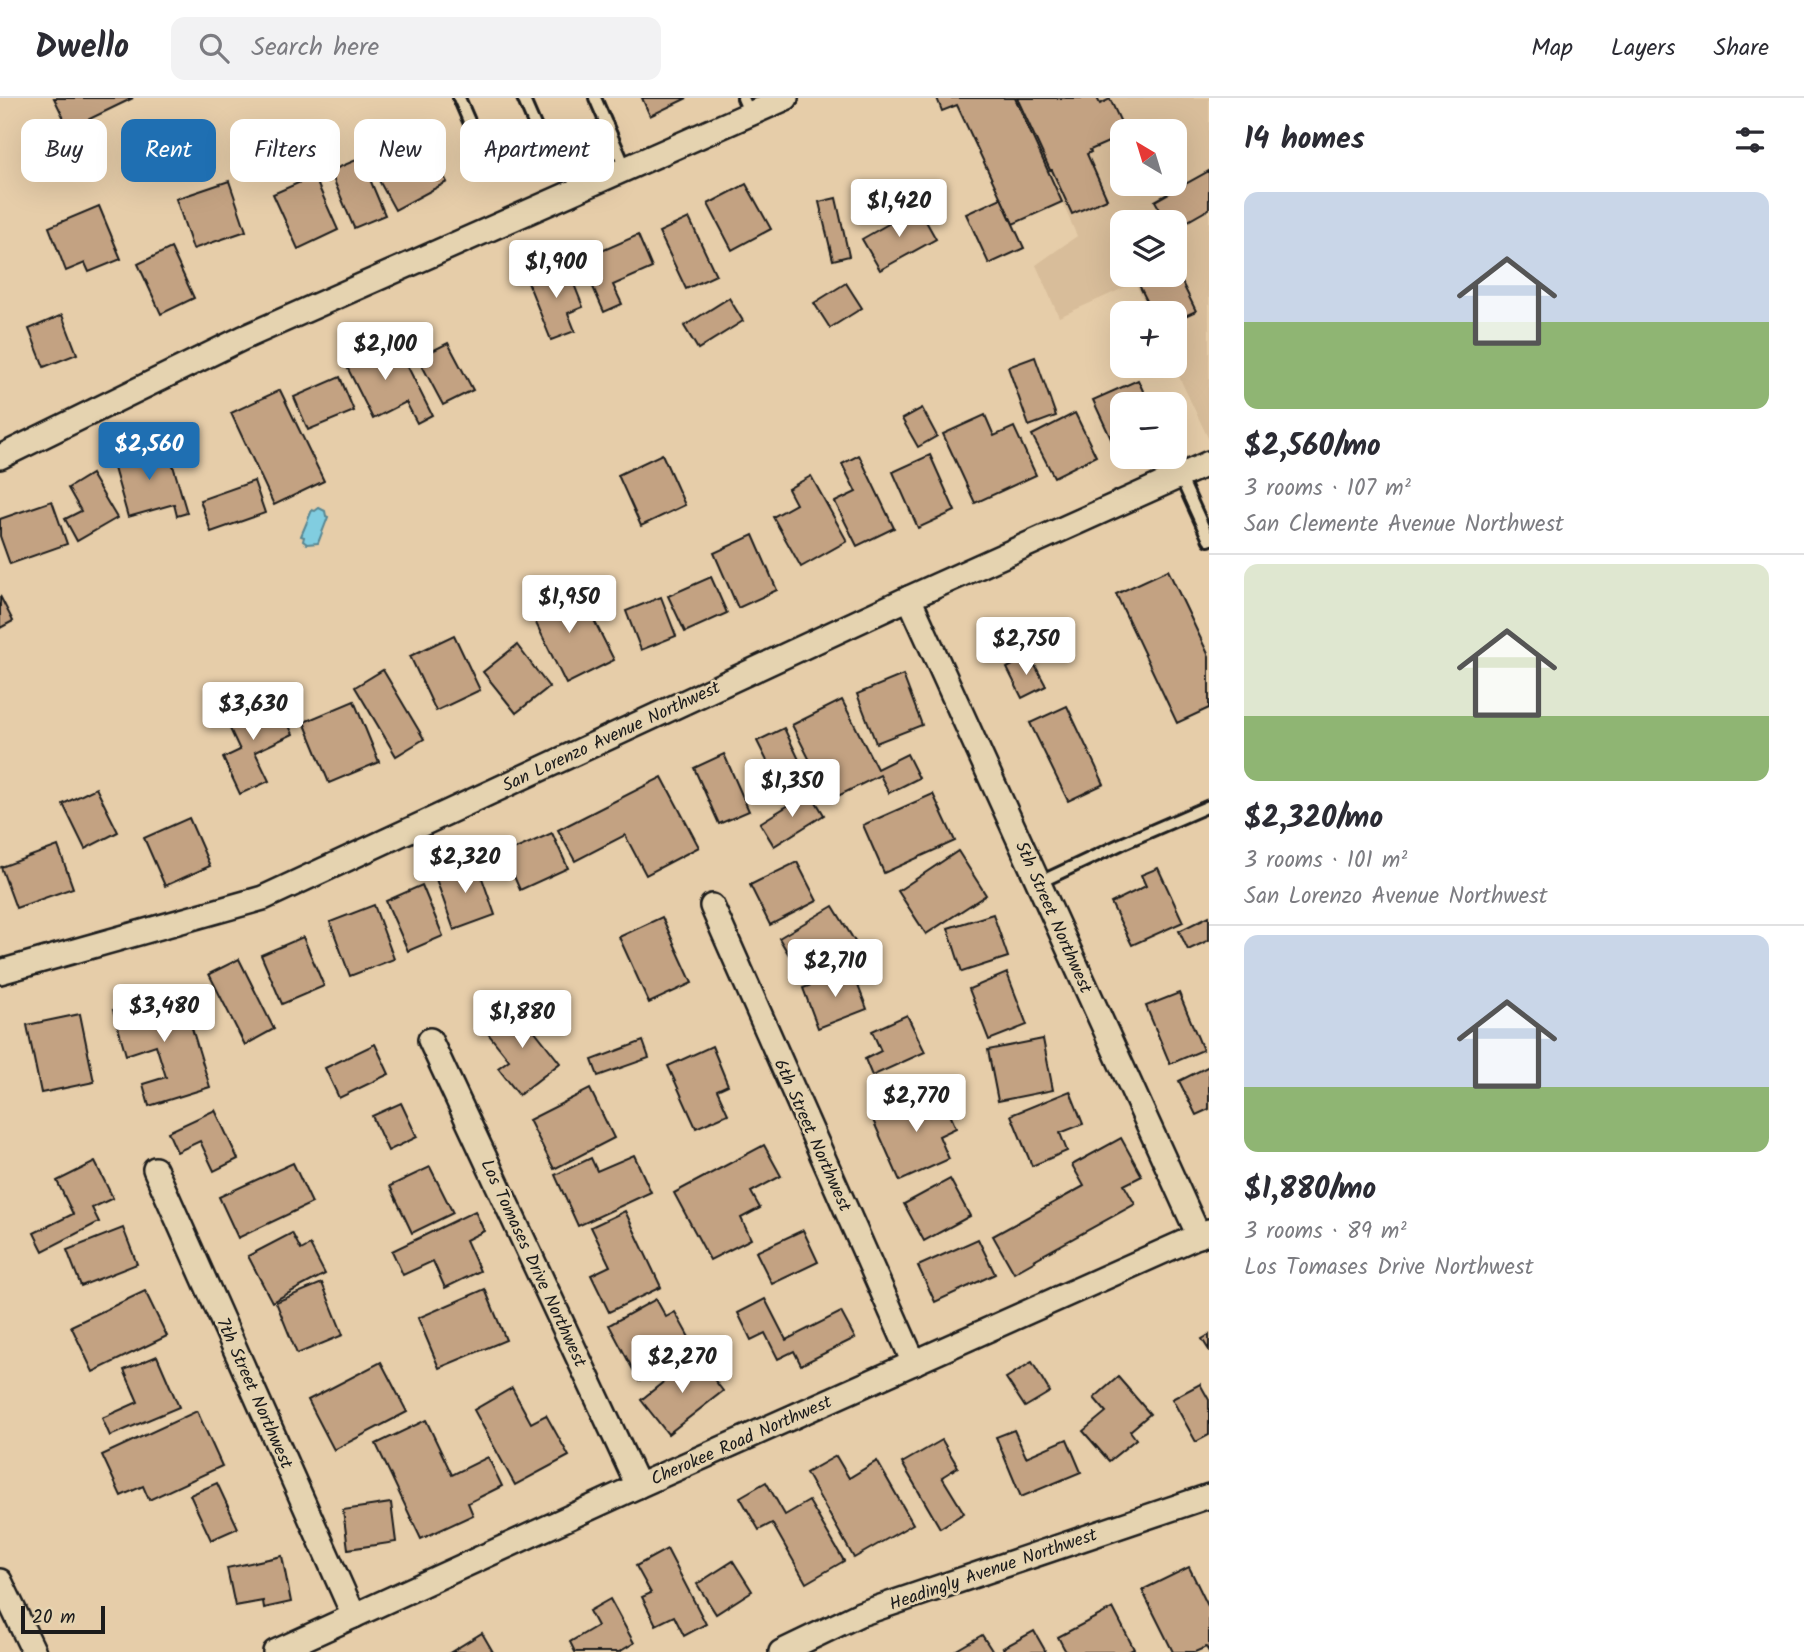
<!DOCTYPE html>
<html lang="en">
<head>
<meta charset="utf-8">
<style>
  :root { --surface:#fff; --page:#f2f2f3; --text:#2b2b33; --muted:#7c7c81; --line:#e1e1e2; --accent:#1f6fb2 }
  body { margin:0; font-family:Kalam,sans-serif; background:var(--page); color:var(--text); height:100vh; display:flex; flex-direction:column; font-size:26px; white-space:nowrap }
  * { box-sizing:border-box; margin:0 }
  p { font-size:23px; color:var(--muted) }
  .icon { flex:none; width:38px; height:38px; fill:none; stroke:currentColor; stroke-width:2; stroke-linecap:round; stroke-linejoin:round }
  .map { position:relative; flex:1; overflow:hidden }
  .sheet { display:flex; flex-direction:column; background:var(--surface); width:595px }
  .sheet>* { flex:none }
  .banner { position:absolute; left:21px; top:21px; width:665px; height:63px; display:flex; gap:14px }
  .needle { width:46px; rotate:322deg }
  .fabs { position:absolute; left:1110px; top:21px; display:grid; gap:14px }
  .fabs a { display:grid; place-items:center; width:77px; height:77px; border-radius:14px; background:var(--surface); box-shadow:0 7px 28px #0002; font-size:35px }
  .scale { position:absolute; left:21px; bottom:18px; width:84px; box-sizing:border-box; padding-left:7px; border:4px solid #1c1c1c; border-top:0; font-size:19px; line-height:24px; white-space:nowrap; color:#1c1c1c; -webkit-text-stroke:5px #e5d3b0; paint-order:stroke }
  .price { position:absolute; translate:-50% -60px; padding:0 16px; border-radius:7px; background:#fff; color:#222; font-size:23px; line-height:46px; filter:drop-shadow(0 2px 4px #0008) }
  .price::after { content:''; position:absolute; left:50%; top:42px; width:21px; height:16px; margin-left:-10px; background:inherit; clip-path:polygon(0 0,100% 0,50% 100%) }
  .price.active { background:var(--accent); color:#fff }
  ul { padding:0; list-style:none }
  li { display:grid; align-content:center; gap:14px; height:371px; padding:0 35px }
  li+li { border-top:2px solid var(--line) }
  li span { display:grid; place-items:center; height:217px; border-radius:14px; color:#555 }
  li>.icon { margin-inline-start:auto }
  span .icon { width:126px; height:126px; fill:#fffc; stroke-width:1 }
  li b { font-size:30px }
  h2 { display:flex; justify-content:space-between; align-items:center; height:84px; padding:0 35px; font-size:30px }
  .chip { padding:0 24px; border-radius:14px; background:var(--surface); box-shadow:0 7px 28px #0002; font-size:24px; line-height:63px }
  .chip.active { background:var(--accent); color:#fff }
  header { display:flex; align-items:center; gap:42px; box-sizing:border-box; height:98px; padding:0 35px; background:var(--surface); border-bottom:2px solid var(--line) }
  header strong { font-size:33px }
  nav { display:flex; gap:38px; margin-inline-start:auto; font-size:24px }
  .search { width:490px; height:63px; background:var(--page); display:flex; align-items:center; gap:18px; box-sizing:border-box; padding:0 24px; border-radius:14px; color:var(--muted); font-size:26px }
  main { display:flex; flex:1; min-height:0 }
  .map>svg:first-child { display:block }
  .built { fill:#d8bd9a; fill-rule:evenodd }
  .water { fill:#81cde0; stroke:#598692; stroke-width:2 }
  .building { fill:#c3a282; stroke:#1c1c1c; stroke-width:2 }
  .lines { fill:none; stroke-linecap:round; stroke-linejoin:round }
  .service-casing { stroke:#1c1c1c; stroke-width:16 }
  .minor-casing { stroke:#1c1c1c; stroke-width:28 }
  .service { stroke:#e5d3b0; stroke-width:10 }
  .minor { stroke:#e5d3b0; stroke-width:23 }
  .labels { text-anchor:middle; stroke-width:5; stroke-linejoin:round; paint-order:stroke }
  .street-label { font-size:18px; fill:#1c1c1c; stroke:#e5d3b0 }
</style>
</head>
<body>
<header>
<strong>Dwello</strong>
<div class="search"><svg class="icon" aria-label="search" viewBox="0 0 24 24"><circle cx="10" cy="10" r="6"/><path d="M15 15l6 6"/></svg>Search here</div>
<nav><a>Map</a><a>Layers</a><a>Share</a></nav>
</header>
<main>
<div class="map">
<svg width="1209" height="1554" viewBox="0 0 1209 1554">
  <rect width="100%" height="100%" fill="#e6cda9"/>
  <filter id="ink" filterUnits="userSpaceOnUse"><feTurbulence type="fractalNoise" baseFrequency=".0143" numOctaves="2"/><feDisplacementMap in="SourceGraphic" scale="14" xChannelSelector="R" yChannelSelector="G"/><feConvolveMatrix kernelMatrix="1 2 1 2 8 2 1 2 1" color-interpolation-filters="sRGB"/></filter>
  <g filter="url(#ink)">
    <path class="built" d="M1016,0H1209V342L1174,268V215H1150L1135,185L1059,219L1036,167L1077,138ZM1122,33H1174V86H1122ZM1122,124H1174V177H1122Z"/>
    <path class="water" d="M319,410L325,413L326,418L328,419L318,445L307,446L303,443L304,439L301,438L312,412L315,413Z"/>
    <g class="building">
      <path d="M54,0H133L69,31Z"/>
      <path d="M642,0H687L650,18Z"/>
      <path d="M937,0H1015L1062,104L1013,126L957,7L942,13Z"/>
      <path d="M1017,0H1097L1100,6L1110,1L1125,33H1122V38L1090,52L1091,54L1087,56L1107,101L1072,116L1052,72H1050Z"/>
      <path d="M416,27L447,84L395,112L364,55Z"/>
      <path d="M361,60L385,117L354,130L330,73Z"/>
      <path d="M1209,73V111L1174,131V124H1167L1155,103Z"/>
      <path d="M314,78L338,132L298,151L273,96Z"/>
      <path d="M229,83L246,133L193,151L176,101Z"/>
      <path d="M746,86L771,131L732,152L708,106Z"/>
      <path d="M836,100L849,158L833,162L819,104Z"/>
      <path d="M1001,100L1024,150L989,166L966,116Z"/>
      <path d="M99,108L121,161L89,174L85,165L66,173L49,129Z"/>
      <path d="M918,109L936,141L880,172L862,141Z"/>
      <path d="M689,120L716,177L686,191L659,134Z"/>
      <path d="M638,137L652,170L613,187L622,206L604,214L581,162Z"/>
      <path d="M171,150L194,200L161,216L138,166Z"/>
      <path d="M566,166L583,209L568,215L575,233L551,242L527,182Z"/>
      <path d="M1174,168L1196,213L1174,223V215H1153L1138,185L1154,177H1174Z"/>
      <path d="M846,185L862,210L830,230L814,205Z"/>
      <path d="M729,200L743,223L698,251L684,228Z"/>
      <path d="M62,217L77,256L44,269L29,231Z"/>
      <path d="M376,242L387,262L401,255L432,317L417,325L406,304L373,321L342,259Z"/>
      <path d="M448,245L473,292L443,307L418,260Z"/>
      <path d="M1035,259L1056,318L1029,328L1008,269Z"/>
      <path d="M340,279L354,313L308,332L294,299Z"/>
      <path d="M1138,282L1149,306H1122V357L1119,358L1093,302Z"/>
      <path d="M280,292L324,383L274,407L231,315Z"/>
      <path d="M922,310L937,338L918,349L902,321Z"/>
      <path d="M1075,315L1096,358L1054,379L1032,337Z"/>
      <path d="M985,317L994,338L1014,329L1036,377L975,405L943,336Z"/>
      <path d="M167,347L187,415L177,418L174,406L128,419L112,363Z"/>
      <path d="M662,356L685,407L641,428L618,377Z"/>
      <path d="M859,357L894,430L857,448L835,404L856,394L842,366Z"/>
      <path d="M930,357L955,413L918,430L893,374Z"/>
      <path d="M91,376L117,420L77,443L65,421L81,413L68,390Z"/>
      <path d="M811,378L847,443L801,469L773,419L796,406L788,391Z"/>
      <path d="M254,383L265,415L211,434L200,402Z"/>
      <path d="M52,403L67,446L10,466L0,438V421Z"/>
      <path d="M753,437L777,492L738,510L714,455Z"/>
      <path d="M1168,472L1209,558V610L1177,625L1116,496Z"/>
      <path d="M711,479L727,515L685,534L668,498Z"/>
      <path d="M548,488L560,512L583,500L614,562L566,586L524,501Z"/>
      <path d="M0,498L13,523L0,530Z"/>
      <path d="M661,499L676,538L641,552L626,513Z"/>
      <path d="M454,537L480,592L436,613L410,558Z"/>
      <path d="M517,547L549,589L516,615L483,574Z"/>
      <path d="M1030,558L1046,588L1022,600L1007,570Z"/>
      <path d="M383,572L424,641L396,658L355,589Z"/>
      <path d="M903,577L922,627L876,645L857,596Z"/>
      <path d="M252,602L258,616L279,607L293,636L255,654L269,683L240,696L223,660L240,652L223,616Z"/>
      <path d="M842,602L877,671L907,656L919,680L889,695L880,677L830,702L792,627Z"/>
      <path d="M354,603L379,664L329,685L304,624Z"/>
      <path d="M1067,608L1104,686L1068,703L1030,625Z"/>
      <path d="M784,630L803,670L777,683L757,643Z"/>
      <path d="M724,656L749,713L719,726L694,670Z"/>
      <path d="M662,679L699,749L646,777L625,737L575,763L558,732Z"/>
      <path d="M96,690L118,734L85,751L63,706Z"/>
      <path d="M810,694L824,717L774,748L760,725Z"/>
      <path d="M933,696L955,743L884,775L863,727Z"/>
      <path d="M189,720L210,768L165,788L144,740Z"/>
      <path d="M552,735L568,770L520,792L504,756Z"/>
      <path d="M58,748L73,790L16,810L1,769Z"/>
      <path d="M958,753L986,797L926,836L898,793Z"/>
      <path d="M476,763L495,817L454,832L435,778Z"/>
      <path d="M797,764L817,803L770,827L750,787Z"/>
      <path d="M1158,770L1183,824L1132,847L1111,805L1146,788L1141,777Z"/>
      <path d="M422,787L443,838L408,853L386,803Z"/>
      <path d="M374,807L394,861L350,878L330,824Z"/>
      <path d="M833,808L857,847L802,879L779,840Z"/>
      <path d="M993,816L1008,859L962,874L948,830Z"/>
      <path d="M1209,818V842L1188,852L1179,833Z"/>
      <path d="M662,819L692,885L649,905L619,839Z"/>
      <path d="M303,839L324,888L282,906L261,857Z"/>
      <path d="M239,861L274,931L245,947L209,876Z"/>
      <path d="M852,872L867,911L818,930L803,890Z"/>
      <path d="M1007,875L1027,927L989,942L969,891Z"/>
      <path d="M180,891L210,989L149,1008L143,986L166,979L156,947L126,957L113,912Z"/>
      <path d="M1179,895L1203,952L1170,966L1146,908Z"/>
      <path d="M521,905L532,919L527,923L560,965L519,997L498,970L509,962L486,933Z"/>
      <path d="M80,916L94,984L41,995L27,927Z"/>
      <path d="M907,917L925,954L872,978L865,961L881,953L872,933Z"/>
      <path d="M1043,941L1053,992L998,1003L988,952Z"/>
      <path d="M643,943L649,960L598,978L592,962Z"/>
      <path d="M375,946L389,976L339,1000L325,970Z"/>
      <path d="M712,948L728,987L717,992L728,1016L696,1030L668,968Z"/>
      <path d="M1209,968V1011L1196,1017L1179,983Z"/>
      <path d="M590,991L614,1040L554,1071L529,1022Z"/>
      <path d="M939,991L956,1030L939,1038L949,1061L900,1083L872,1020Z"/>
      <path d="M1070,993L1083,1026L1060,1035L1067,1053L1032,1068L1011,1017Z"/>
      <path d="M401,1005L417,1039L388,1053L372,1018Z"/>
      <path d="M215,1012L238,1061L214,1073L200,1043L177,1054L168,1034Z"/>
      <path d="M1121,1040L1142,1078L1124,1087L1135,1106L1034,1162L1035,1163L1014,1175L993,1138L1084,1088L1072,1067Z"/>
      <path d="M764,1047L781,1078L751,1094L760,1110L741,1120L751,1141L710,1162L674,1095Z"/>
      <path d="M634,1057L651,1094L578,1128L555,1077L591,1060L597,1073Z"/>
      <path d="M95,1064L113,1100L92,1110L99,1124L43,1153L34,1135L73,1116L57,1083Z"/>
      <path d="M293,1065L312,1105L238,1140L219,1099Z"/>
      <path d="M430,1069L453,1115L412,1135L390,1088Z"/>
      <path d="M950,1081L970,1118L924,1143L904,1106Z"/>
      <path d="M475,1113L484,1133L466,1142L480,1173L445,1190L433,1163L403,1177L392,1153Z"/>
      <path d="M625,1113L661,1189L609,1214L591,1177L610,1168L591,1129Z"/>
      <path d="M123,1130L137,1166L81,1188L67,1152Z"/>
      <path d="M803,1132L818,1164L772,1186L756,1154Z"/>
      <path d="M292,1135L301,1152L310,1147L325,1176L272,1204L248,1158Z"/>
      <path d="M978,1141L995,1176L935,1204L918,1168Z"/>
      <path d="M322,1185L343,1237L297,1256L276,1204Z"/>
      <path d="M485,1191L506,1242L439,1270L418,1220Z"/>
      <path d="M145,1193L167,1238L93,1274L71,1228Z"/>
      <path d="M656,1201L666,1219L675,1214L690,1241L668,1253L674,1264L639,1283L609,1227Z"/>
      <path d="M765,1201L786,1242L841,1214L855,1240L801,1267L794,1253L778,1261L765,1235L751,1242L738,1215Z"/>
      <path d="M1209,1237V1252L1202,1241Z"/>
      <path d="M157,1258L179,1309L110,1338L102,1320L138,1304L124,1272Z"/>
      <path d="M696,1258L723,1293L668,1336L641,1302Z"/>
      <path d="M381,1264L407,1314L334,1352L308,1302Z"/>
      <path d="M1032,1264L1050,1294L1025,1309L1006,1280Z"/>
      <path d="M1118,1279L1150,1316L1130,1333L1136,1341L1109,1363L1083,1333L1106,1314L1094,1300Z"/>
      <path d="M1200,1286L1209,1302V1337L1196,1344L1172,1301Z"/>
      <path d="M512,1290L531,1325L546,1317L569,1358L515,1387L474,1312Z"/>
      <path d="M197,1313L222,1368L149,1402L143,1388L121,1398L102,1357Z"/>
      <path d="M426,1322L452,1377L488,1359L502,1388L468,1405L473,1417L421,1441L376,1346Z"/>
      <path d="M1014,1332L1026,1359L1067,1341L1081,1374L1021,1399L996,1339Z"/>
      <path d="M942,1342L958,1369L942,1379L964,1415L940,1430L902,1365Z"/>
      <path d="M836,1358L849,1380L877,1363L913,1426L854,1460L806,1375Z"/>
      <path d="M766,1384L785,1417L809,1403L844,1463L806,1485L772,1425L759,1432L740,1399Z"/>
      <path d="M217,1385L238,1430L211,1442L190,1397Z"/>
      <path d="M391,1405L396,1444L348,1451L343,1412Z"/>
      <path d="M667,1451L706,1526L684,1538L674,1518L656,1527L642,1499L651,1495L636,1468Z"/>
      <path d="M282,1458L291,1504L264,1510L263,1503L235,1508L227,1470Z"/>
      <path d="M733,1463L752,1493L716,1516L697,1486Z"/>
      <path d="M1189,1469L1209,1510V1554L1206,1549L1195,1554H1173L1142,1492Z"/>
      <path d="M610,1501L634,1545L619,1554H575L570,1544L597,1528L589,1513Z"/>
      <path d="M1113,1510L1134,1551L1128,1554H1066L1058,1539Z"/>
      <path d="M1034,1533L1046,1554H1005L1003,1550Z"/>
      <path d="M482,1535L493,1554H451Z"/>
      <path d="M982,1537L993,1554H953Z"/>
    </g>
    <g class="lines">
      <defs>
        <g id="service">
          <path d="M459,0L475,37L494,71L511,68L607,27"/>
          <path d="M523,0L546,53"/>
          <path d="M595,0L626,71"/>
          <path d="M743,0L750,16"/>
          <path d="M1180,378L1209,442"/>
          <path d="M1038,785L1121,746L1209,708"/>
        </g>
        <g id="minor">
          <path d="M0,359L243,240L786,0"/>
          <path d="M909,500L1199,1138"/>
          <path d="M712,808L914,1265"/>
          <path d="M0,874L263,800L909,500L1209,365"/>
          <path d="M430,942L638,1388"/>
          <path d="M155,1071L354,1518"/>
          <path d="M0,1483L34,1554"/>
          <path d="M275,1554L638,1388L1209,1133"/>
          <path d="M781,1554L860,1516L1209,1398"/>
        </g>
      </defs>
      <use href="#service" class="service-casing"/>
      <use href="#minor" class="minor-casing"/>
      <use href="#service" class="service"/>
      <use href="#minor" class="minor"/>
    </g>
  </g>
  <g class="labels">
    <g class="street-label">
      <text transform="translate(611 638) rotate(-25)" y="6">San Lorenzo Avenue Northwest</text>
      <text transform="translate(1054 819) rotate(66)" y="6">5th Street Northwest</text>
      <text transform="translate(813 1037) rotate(66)" y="6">6th Street Northwest</text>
      <text transform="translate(534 1165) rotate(65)" y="6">Los Tomases Drive Northwest</text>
      <text transform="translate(255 1295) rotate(66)" y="6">7th Street Northwest</text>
      <text transform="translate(741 1342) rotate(-24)" y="6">Cherokee Road Northwest</text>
      <text transform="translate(993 1471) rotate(-19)" y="6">Headingly Avenue Northwest</text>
    </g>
  </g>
</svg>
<div class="fabs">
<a><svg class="needle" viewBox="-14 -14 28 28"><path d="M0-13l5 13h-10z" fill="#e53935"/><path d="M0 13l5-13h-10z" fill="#7c7c81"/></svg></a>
<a><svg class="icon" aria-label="layers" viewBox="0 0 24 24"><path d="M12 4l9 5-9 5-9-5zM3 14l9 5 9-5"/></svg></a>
<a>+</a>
<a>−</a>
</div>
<div class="scale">20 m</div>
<b class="price" style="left:899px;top:141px">$1,420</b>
<b class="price" style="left:556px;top:202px">$1,900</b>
<b class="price" style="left:385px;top:284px">$2,100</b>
<b class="price active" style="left:149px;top:384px">$2,560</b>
<b class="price" style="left:569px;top:537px">$1,950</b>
<b class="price" style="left:1026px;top:579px">$2,750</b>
<b class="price" style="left:253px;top:644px">$3,630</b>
<b class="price" style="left:792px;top:721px">$1,350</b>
<b class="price" style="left:465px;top:797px">$2,320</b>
<b class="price" style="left:835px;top:901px">$2,710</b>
<b class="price" style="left:164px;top:946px">$3,480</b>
<b class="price" style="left:522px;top:952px">$1,880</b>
<b class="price" style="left:916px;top:1036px">$2,770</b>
<b class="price" style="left:682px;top:1297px">$2,270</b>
<div class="banner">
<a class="chip">Buy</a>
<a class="chip active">Rent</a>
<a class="chip">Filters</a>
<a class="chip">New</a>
<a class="chip">Apartment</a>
</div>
</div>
<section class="sheet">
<h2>14 homes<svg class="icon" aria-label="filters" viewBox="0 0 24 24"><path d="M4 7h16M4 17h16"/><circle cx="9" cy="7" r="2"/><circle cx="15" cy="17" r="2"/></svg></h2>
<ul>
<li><span style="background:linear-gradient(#c9d6e8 60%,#8fb573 0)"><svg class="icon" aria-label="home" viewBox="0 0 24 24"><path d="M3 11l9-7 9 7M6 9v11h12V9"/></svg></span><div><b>$2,560/mo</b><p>3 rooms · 107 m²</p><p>San Clemente Avenue Northwest</p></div></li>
<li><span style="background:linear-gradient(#dfe7d0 70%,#8fb573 0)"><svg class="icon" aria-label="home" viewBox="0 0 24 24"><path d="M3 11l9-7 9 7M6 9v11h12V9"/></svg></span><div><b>$2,320/mo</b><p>3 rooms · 101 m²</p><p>San Lorenzo Avenue Northwest</p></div></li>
<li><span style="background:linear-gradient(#c9d6e8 70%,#8fb573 0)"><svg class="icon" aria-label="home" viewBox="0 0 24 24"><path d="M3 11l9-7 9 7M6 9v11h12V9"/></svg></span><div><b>$1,880/mo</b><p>3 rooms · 89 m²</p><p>Los Tomases Drive Northwest</p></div></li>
</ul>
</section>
</main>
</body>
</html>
